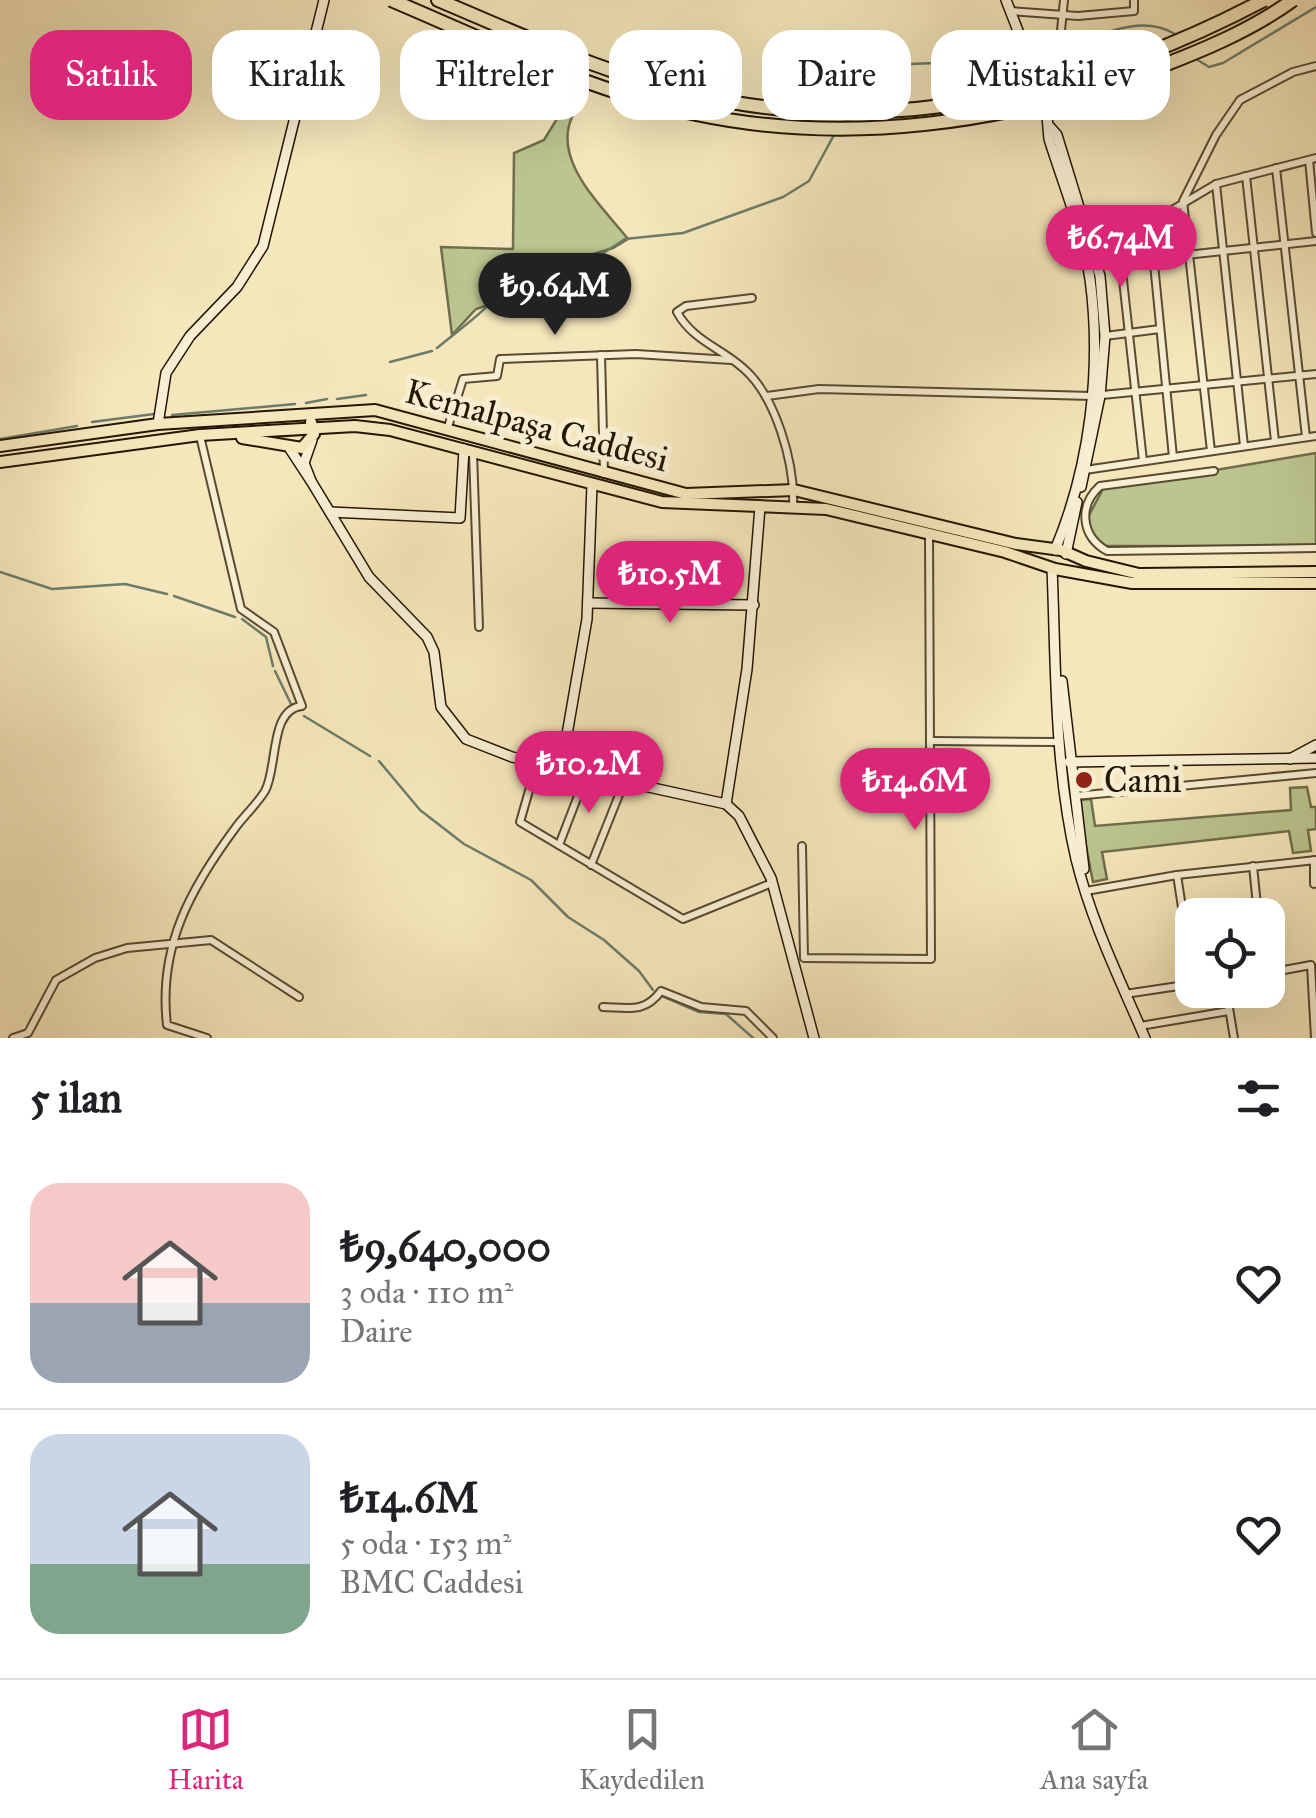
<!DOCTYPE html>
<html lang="tr">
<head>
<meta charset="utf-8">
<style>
  :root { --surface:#fff; --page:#f6f6f6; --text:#202124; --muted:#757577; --line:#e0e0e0; --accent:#db2777 }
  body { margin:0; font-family:"IM FELL Great Primer",serif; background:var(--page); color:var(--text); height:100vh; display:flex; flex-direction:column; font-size:38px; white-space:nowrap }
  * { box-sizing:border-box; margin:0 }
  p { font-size:32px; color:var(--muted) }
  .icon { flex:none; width:55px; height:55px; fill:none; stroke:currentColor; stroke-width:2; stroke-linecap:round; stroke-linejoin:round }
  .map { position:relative; height:1038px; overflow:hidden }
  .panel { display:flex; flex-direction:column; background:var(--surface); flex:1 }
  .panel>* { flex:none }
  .banner { position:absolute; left:30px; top:30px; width:1258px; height:90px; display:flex; gap:20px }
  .controls { position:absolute; left:1175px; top:898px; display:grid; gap:20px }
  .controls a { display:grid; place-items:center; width:110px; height:110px; border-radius:20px; background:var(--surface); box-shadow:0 10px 40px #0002; font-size:50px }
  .price { position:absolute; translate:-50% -85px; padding:0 22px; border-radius:35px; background:var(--accent); color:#fff; font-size:32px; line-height:65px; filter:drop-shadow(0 2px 5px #0008) }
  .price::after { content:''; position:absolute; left:50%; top:60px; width:30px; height:22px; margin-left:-15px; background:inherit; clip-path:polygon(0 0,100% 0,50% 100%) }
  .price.current { background:#222; color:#fff }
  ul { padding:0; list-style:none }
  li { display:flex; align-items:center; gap:30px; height:250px; padding:0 30px }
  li+li { border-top:2px solid var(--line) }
  li span { display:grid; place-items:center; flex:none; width:280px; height:200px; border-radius:30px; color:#555 }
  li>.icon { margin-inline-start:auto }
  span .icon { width:120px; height:120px; fill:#fffc; stroke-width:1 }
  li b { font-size:42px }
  h2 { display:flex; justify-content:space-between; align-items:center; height:120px; padding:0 30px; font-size:42px }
  .tag { padding:0 35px; border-radius:30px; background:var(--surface); box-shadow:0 10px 40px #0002; font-size:35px; line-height:90px }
  .tag.current { background:var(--accent); color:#fff }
  .menu { display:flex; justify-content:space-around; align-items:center; height:140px; border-top:2px solid var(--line); background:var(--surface); font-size:28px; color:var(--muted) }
  .menu a { display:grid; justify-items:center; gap:5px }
  .menu .current { color:var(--accent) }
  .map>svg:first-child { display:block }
  .green { fill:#bbc590; stroke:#706e4a; stroke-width:2.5 }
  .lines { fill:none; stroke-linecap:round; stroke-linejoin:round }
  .stream { stroke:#6c7c6a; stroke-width:2.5 }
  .street-casing { stroke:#594a32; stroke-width:10 }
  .secondary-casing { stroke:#251604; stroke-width:12 }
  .primary-casing { stroke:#251604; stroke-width:14 }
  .highway-casing { stroke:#251604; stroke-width:16 }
  .street { stroke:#f8efd3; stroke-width:6 }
  .secondary { stroke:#f8efd3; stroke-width:9 }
  .primary { stroke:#f5e7bb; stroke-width:10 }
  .highway { stroke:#f5e7bb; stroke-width:12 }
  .highway-bridge-casing { stroke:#251604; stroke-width:16; stroke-linecap:butt }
  .highway-bridge { stroke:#f5e7bb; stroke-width:12 }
  .poi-dot { fill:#8f2418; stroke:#f8efd3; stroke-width:4 }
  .labels { text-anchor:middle; stroke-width:10; stroke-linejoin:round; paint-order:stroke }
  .street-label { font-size:35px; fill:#251604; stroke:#f8efd3 }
  .poi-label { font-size:35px; fill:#251604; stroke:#f8efd3; text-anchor:start }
</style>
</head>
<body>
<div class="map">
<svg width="1316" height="1038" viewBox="0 0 1316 1038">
  <rect width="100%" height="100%" fill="#f5e7bb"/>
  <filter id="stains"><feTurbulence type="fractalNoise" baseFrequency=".002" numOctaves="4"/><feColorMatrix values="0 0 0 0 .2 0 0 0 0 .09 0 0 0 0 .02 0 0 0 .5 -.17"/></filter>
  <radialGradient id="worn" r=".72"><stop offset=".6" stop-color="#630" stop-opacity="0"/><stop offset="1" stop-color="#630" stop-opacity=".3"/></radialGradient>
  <g class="green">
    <path d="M574,113C549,158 601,205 628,239L613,248L507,280L497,302L476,309L452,335L441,247L513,249L514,153L544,140L558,117Z"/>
    <path d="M1316,453V546H1106L1094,538L1087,519L1103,489Z"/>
    <path d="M1307,787L1311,807H1316V829L1308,830L1311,851L1293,853L1289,831L1102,852L1107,879L1093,882L1077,800L1091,799L1095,826L1291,810L1290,788Z"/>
  </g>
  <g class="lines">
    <g class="stream">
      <path d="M1034,53C1080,50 1131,8 1175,34"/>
      <path d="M1196,59L1209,67L1223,63L1316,7"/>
      <path d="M847,105L858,83L887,65L935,63L974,53H1020"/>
      <path d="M437,348C462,327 492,308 507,281L605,252L625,239L683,233L783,197L809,181L834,135"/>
      <path d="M390,362L432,351"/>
      <path d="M337,399L366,395"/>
      <path d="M306,403L327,399"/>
      <path d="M172,415L295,404"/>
      <path d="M92,422L154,414"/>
      <path d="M0,439L77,426"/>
      <path d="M0,572L52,589L125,584L167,594"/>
      <path d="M174,596L235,617"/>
      <path d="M242,619L266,637L273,666"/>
      <path d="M275,671L291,704"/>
      <path d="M304,716L370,756"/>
      <path d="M379,761L420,810L464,844L531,880L568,917L604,940L639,971L653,990"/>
      <path d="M662,996L699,1012L726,1014L753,1038"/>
    </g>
    <defs>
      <g id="street">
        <path d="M1010,11L1078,16L1134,11V0"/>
        <path d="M1060,41L1064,0"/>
        <path d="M1309,160L1316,233"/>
        <path d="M1276,168L1306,437"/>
        <path d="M1246,176L1275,441"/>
        <path d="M1216,184L1244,446"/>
        <path d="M1150,223L1173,457"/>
        <path d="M1117,238L1121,262L1316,241"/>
        <path d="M1092,249L1150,223L1216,184L1316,158"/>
        <path d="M1121,262L1143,461"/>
        <path d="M752,298L686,306L677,312C692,340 721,348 743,368C776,396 795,464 793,506"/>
        <path d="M1105,336L1160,329"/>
        <path d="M601,355L604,474"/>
        <path d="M767,396L819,389L1092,396L1316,374"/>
        <path d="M448,427L463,379L497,376L500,359L636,354L731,360"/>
        <path d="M200,436L241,609L274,632L302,706C269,709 278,768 265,791C257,804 245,815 236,827C190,889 158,947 167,1025L207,1038"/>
        <path d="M1211,451L1183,201L1216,135L1240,100L1293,72L1316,66"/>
        <path d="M473,453L479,627"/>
        <path d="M1085,470L1316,436"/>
        <path d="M1214,471L1100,486C1078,506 1081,536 1107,551L1316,548"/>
        <path d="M933,741L1058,742"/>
        <path d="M537,763L520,822L683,919L772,883"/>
        <path d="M1075,796L1316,773"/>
        <path d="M559,845L586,775"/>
        <path d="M802,846L804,958L931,959L929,534"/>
        <path d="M1314,860V884"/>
        <path d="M591,865L623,785"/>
        <path d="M1253,866L1258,915"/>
        <path d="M1177,875L1192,972"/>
        <path d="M1086,891L1177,875L1316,860"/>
        <path d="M1268,954L1270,972"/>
        <path d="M1268,973L1311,965L1315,1038"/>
        <path d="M1226,990L1234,1038"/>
        <path d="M1125,994L1192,984"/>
        <path d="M603,1007C629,1008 645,1013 661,991L701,1007L746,1011L773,1038"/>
        <path d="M1140,1026L1229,1011"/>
        <path d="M13,1038L28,1033L56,980L95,958L127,948L211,940L299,997"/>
      </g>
      <g id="secondary">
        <path d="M1006,0L1038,82"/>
        <path d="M1047,116L1049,139C1063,184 1083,232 1090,279C1102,368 1090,467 1055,550"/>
        <path d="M1050,127L1057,135L1100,276L1105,336L1100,396L1081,487"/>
        <path d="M158,424L166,373L190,336L237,287L263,246L324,0"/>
        <path d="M290,449L311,481L304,463L312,440"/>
        <path d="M311,481L369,577L427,637L434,652L441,707L466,739L512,757L726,804L739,816L771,878L814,1038"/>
        <path d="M330,512L460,518L464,449"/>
        <path d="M1066,554L1077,502"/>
        <path d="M1052,568C1056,664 1054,764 1076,859C1091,921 1120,980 1145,1038"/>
        <path d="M588,603L754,605"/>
        <path d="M1062,681L1084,869"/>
        <path d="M1290,759L1316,745"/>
        <path d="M1069,762L1316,758"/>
        <path d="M561,769L587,619L592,485"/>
        <path d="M726,804L747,669L760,507"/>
      </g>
      <g id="primary">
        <path d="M242,438L302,448L314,434L311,422"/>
        <path d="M0,446L158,424L375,410L686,494L794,490L1016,544L1061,550L1086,561L1139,574L1316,572"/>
        <path d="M0,462L200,435L355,426L390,430L662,502L826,509L1005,552L1055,569L1132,583H1316"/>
      </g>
      <path id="highway" d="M438,0L471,14"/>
    </defs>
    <use href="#street" class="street-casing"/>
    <use href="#secondary" class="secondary-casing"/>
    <use href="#primary" class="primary-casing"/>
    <use href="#highway" class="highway-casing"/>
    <use href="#street" class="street"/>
    <use href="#secondary" class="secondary"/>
    <use href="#primary" class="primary"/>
    <use href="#highway" class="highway"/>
    <defs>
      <g id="highway-bridge">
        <path d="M391,0C490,42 590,91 696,114C848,146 1007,123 1151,70C1201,51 1250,31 1293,0"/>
        <path d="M471,14C543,45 615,76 692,94C888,141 1090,92 1264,0"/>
      </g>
    </defs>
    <use href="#highway-bridge" class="highway-bridge-casing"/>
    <use href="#highway-bridge" class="highway-bridge"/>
  </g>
  <circle class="poi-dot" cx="1084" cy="780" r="10"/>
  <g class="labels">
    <g class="street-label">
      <text transform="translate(537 425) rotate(15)" y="12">Kemalpaşa Caddesi</text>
    </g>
    <g class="poi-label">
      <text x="1104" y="792">Cami</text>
    </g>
  </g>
  <rect width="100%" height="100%" filter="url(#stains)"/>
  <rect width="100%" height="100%" fill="url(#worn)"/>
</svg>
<div class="controls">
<a><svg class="icon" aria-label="locate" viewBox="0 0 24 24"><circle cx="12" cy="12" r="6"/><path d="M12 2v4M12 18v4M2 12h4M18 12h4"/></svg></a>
</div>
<b class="price" style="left:1121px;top:290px">₺6.74M</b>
<b class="price current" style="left:555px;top:338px">₺9.64M</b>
<b class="price" style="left:670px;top:626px">₺10.5M</b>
<b class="price" style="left:589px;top:816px">₺10.2M</b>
<b class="price" style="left:915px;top:833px">₺14.6M</b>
<div class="banner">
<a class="tag current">Satılık</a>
<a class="tag">Kiralık</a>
<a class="tag">Filtreler</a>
<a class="tag">Yeni</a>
<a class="tag">Daire</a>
<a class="tag">Müstakil ev</a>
</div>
</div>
<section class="panel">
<h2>5 ilan<svg class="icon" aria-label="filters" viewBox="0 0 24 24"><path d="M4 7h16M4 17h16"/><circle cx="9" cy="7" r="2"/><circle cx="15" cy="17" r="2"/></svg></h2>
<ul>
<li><span style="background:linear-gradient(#f6c9c9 60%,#9aa5b1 0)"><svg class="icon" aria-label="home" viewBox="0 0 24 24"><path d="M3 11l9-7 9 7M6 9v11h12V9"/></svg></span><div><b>₺9,640,000</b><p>3 oda · 110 m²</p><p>Daire</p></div><svg class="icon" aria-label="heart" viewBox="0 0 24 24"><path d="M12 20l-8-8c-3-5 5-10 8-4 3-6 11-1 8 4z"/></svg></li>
<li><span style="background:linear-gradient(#c9d6e8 65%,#7fa58c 0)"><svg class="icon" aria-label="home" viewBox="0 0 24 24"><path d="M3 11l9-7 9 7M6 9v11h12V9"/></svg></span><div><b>₺14.6M</b><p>5 oda · 153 m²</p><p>BMC Caddesi</p></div><svg class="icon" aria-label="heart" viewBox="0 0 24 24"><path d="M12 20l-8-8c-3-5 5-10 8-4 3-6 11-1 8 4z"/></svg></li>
</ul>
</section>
<nav class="menu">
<a class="current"><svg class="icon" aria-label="map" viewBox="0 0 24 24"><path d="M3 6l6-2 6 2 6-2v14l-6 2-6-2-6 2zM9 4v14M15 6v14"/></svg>Harita</a>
<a><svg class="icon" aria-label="saved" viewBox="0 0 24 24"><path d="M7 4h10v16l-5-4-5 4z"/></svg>Kaydedilen</a>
<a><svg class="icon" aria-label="home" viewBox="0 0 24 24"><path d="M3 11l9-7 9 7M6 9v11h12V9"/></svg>Ana sayfa</a>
</nav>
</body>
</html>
